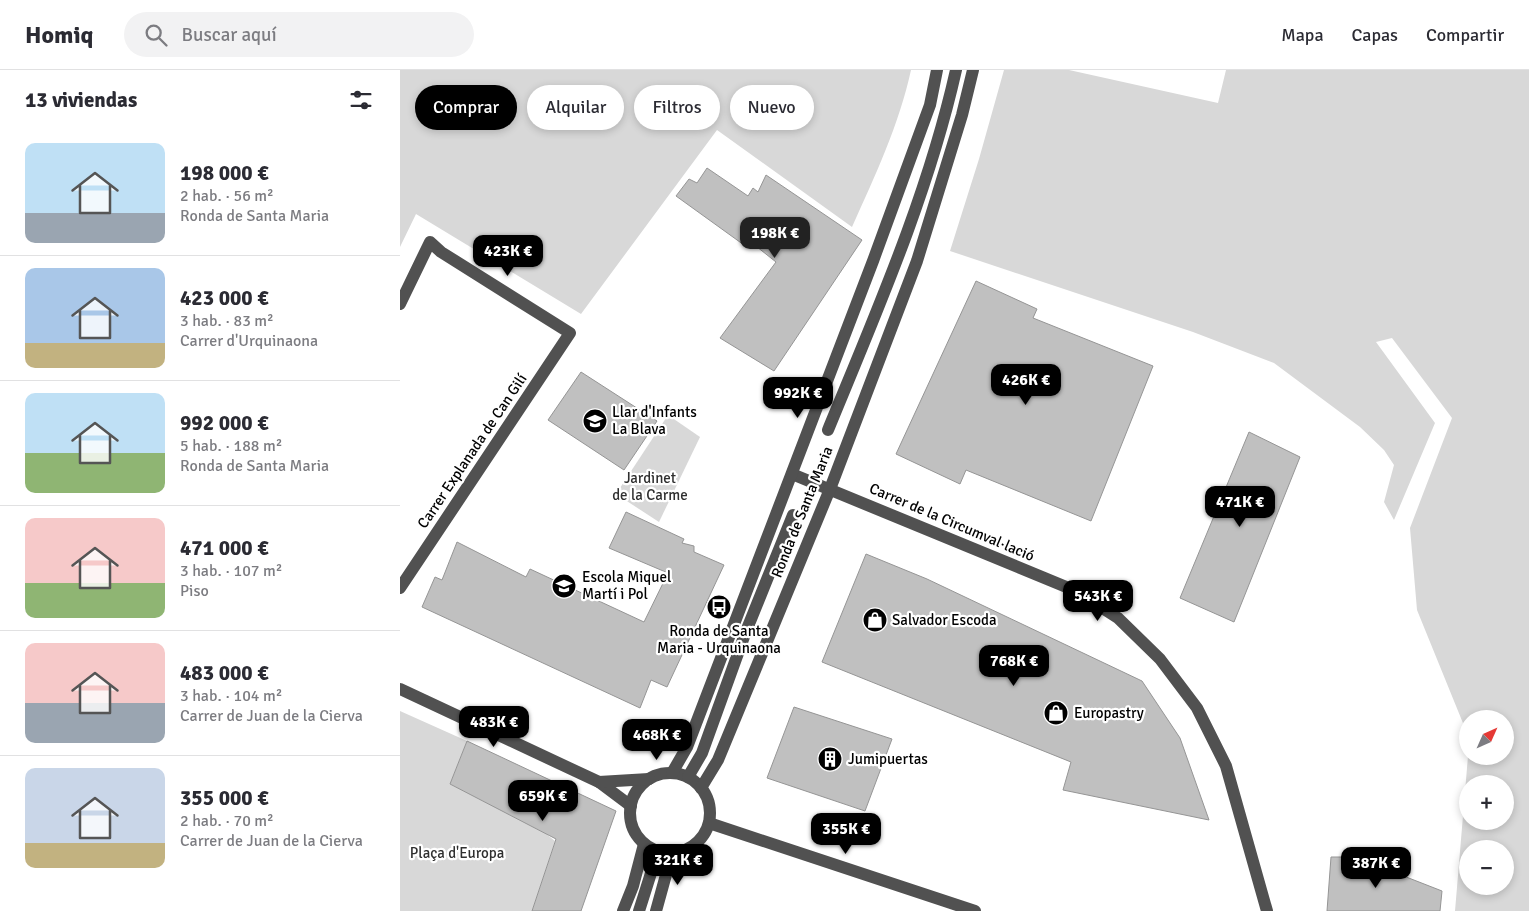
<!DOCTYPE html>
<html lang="es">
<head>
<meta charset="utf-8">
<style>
  :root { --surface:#fff; --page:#f2f2f3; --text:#2b2b33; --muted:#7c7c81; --line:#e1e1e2; --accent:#000 }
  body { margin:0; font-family:Signika,sans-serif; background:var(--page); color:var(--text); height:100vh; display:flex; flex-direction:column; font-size:19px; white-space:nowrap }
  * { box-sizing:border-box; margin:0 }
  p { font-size:16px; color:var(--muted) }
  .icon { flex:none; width:28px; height:28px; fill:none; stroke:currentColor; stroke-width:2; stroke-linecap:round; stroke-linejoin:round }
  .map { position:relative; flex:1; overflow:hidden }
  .sheet { display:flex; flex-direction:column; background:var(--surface); width:400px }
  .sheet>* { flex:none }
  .guide { position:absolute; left:15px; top:15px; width:475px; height:45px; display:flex; gap:10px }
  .needle { width:32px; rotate:45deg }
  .controls { position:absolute; left:1059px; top:640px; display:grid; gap:10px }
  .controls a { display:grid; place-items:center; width:55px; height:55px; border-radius:50%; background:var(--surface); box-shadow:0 2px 8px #0003; font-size:25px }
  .price { position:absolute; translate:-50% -42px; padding:0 11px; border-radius:10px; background:var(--accent); color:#fff; font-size:16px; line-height:32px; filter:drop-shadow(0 1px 2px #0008) }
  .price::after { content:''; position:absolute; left:50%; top:30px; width:15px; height:11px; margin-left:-8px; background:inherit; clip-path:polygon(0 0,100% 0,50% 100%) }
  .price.on { background:#222; color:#fff }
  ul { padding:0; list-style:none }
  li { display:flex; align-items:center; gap:15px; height:125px; padding:0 25px }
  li+li { border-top:1px solid var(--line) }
  li span { display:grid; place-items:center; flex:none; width:140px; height:100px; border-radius:10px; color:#555 }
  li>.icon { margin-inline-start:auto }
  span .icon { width:60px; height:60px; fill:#fffc; stroke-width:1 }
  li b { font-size:21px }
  h2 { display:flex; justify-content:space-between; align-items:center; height:60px; padding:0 25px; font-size:21px }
  .tag { padding:0 18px; border-radius:22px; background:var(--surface); box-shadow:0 2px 8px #0003; font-size:18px; line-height:45px }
  .tag.on { background:var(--accent); color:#fff }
  header { display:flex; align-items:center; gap:30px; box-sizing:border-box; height:70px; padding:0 25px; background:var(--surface); border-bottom:1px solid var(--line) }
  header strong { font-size:24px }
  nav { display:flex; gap:28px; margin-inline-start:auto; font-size:18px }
  .search { width:350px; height:45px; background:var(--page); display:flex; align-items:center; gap:12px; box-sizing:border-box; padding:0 18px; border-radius:28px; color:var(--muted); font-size:19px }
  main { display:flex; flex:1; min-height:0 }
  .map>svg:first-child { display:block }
  .green { fill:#d8d8d8; fill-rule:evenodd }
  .building { fill:#c0c0c0; stroke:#959595 }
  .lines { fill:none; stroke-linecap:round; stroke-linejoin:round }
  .minor { stroke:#515151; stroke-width:12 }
  .labels { text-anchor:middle; stroke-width:4.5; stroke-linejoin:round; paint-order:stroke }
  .poi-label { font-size:15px; fill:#000; stroke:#fff; text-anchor:start }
  .street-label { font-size:15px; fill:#000; stroke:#fff }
  .park-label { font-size:15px; fill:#2f2f2f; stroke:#fff }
</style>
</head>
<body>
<header>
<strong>Homiq</strong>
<div class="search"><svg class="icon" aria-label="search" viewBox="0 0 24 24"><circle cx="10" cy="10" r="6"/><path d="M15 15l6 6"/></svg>Buscar aquí</div>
<nav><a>Mapa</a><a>Capas</a><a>Compartir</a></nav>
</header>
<main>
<section class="sheet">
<h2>13 viviendas<svg class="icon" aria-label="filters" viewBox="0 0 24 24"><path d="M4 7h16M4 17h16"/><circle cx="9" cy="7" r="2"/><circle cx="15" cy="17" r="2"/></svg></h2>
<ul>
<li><span style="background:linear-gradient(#bfe0f5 70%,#9aa5b1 0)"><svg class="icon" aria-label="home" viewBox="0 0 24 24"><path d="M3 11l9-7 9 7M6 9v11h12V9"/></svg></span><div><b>198 000 €</b><p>2 hab. · 56 m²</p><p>Ronda de Santa Maria</p></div></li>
<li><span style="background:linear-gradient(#a9c7e8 75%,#c2b280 0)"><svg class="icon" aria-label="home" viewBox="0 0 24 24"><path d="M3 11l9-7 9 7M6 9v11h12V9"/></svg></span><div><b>423 000 €</b><p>3 hab. · 83 m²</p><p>Carrer d'Urquinaona</p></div></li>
<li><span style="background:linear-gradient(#bfe0f5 60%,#8fb573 0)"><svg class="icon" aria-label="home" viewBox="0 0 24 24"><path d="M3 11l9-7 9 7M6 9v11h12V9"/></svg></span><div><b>992 000 €</b><p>5 hab. · 188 m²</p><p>Ronda de Santa Maria</p></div></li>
<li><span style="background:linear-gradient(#f6c9c9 65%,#8fb573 0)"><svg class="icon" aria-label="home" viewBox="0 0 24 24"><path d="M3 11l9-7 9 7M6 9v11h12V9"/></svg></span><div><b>471 000 €</b><p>3 hab. · 107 m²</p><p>Piso</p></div></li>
<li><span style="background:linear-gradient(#f6c9c9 60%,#9aa5b1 0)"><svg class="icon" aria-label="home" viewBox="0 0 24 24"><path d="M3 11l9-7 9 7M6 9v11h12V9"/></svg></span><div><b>483 000 €</b><p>3 hab. · 104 m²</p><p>Carrer de Juan de la Cierva</p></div></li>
<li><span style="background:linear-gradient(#c9d6e8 75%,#c2b280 0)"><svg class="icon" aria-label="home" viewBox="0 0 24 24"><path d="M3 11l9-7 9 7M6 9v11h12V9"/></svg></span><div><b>355 000 €</b><p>2 hab. · 70 m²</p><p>Carrer de Juan de la Cierva</p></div></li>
</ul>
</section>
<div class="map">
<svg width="1129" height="841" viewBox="0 0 1129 841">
  <rect width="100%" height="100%" fill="#fff"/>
  <g class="green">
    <path d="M0,0H511C499,55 475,106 452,157L317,60L181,244L16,144L0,177Z"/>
    <path d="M604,0H669L818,33L826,0H1129V841H1055L1068,686H1105V649H1068L1067,663L1017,540L1010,458L1052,348L992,268L976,272L1035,353L994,450L984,432L994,395L984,380L960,357L874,293L793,262L550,181L579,89ZM1068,714H1105V751H1068ZM1068,779H1105V816H1068Z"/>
    <path d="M268,345L300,367L259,452L216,424Z"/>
    <path d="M0,641L67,671L50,714L145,763L155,771L132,841H0Z"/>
  </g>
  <g class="building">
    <path d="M307,98L348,126L353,118L358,122L366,105L462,170L374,301L320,268L376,192L347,169L344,175L276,126L289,109L297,113Z"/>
    <path d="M576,211L637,239L633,248L753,296L691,451L566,400L560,414L496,384Z"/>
    <path d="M181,302L257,351L224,400L148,350Z"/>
    <path d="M849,362L900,387L834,552L780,528Z"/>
    <path d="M226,442L284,469L282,473L294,476V482L324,495L267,617L251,610L240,638L22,537L35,507L42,510L57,472L126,507L130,499L244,552L268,503L209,478Z"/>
    <path d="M466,484L527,509L742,611L780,668L809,750L663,720L671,692L422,592Z"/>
    <path d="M394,637L492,669L465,741L367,708Z"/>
    <path d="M67,671L216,741L181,841H132L156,769L50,714Z"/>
    <path d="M931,787H955L1042,821L1040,841H927Z"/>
  </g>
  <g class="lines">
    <g class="minor">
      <path d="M0,234L30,172L41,182L170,263L0,518"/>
      <path d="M428,360C476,243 528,125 556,0"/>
      <path d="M392,404L676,521L718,548L760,589L797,638L826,696L867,841"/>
      <path d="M0,619L199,712L231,736"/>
      <circle cx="270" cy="743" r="40"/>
      <path d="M272,703L287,677L473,191L530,35L537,0"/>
      <path d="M288,707L302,683L345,564L393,445"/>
      <path d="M199,712L249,709"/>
      <path d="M301,718L318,690L430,419L517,191L562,45L573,0"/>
      <path d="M309,753L575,841"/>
      <path d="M223,841L233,816L244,774"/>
      <path d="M239,841L258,781"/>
      <path d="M256,841L272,783"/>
    </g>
  </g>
  <defs>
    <symbol id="school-disc" viewBox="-11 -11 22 22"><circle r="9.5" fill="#000" stroke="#fff"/><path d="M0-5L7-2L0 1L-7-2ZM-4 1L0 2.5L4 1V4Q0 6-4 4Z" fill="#fff"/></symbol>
    <symbol id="bus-disc" viewBox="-11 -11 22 22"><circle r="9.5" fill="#000" stroke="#fff"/><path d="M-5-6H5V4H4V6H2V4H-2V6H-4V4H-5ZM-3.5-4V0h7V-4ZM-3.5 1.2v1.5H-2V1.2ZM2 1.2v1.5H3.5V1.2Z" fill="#fff"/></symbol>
    <symbol id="shop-disc" viewBox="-11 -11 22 22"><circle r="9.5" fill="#000" stroke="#fff"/><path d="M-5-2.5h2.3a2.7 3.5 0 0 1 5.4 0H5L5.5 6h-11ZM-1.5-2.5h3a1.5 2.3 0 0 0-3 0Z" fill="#fff"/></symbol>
    <symbol id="building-disc" viewBox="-11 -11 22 22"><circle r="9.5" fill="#000" stroke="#fff"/><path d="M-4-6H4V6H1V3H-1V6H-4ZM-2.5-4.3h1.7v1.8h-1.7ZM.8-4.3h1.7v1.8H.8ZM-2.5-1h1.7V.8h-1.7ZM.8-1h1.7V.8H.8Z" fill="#fff"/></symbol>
  </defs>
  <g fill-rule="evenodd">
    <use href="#school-disc" x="181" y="337" width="28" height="28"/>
    <use href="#school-disc" x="150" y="502" width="28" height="28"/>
    <use href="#bus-disc" x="305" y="523" width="28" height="28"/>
    <use href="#shop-disc" x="461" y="536" width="28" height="28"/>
    <use href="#shop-disc" x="642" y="629" width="28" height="28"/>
    <use href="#building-disc" x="416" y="675" width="28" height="28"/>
  </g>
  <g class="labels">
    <g class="poi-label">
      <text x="212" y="347">Llar d'Infants<tspan x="212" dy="17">La Blava</tspan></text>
      <text x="182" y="512">Escola Miquel<tspan x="182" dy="17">Martí i Pol</tspan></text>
      <text x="492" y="555">Salvador Escoda</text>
      <text x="319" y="566" text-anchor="middle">Ronda de Santa<tspan x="319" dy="17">Maria - Urquinaona</tspan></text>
      <text x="674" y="648">Europastry</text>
      <text x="448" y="694">Jumipuertas</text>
    </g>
    <g class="street-label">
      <text transform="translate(72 381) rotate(-56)" y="5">Carrer Explanada de Can Gilí</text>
      <text transform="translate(402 442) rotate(-68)" y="5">Ronda de Santa Maria</text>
      <text transform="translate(552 452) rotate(23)" y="5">Carrer de la Circumval·lació</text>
    </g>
    <g class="park-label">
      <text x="250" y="413">Jardinet<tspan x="250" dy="17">de la Carme</tspan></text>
      <text x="57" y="788">Plaça d'Europa</text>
    </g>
  </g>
</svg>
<div class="controls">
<a><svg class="needle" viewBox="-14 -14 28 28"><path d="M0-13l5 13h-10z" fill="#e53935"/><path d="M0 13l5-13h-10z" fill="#7c7c81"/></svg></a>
<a>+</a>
<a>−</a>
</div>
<b class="price on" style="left:375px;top:189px">198K €</b>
<b class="price" style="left:108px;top:207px">423K €</b>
<b class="price" style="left:626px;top:336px">426K €</b>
<b class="price" style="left:398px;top:349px">992K €</b>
<b class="price" style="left:840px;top:458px">471K €</b>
<b class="price" style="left:698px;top:552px">543K €</b>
<b class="price" style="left:614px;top:617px">768K €</b>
<b class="price" style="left:94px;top:678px">483K €</b>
<b class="price" style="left:257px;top:691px">468K €</b>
<b class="price" style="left:143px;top:752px">659K €</b>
<b class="price" style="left:446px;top:785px">355K €</b>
<b class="price" style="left:278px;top:816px">321K €</b>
<b class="price" style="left:976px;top:819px">387K €</b>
<div class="guide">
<a class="tag on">Comprar</a>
<a class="tag">Alquilar</a>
<a class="tag">Filtros</a>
<a class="tag">Nuevo</a>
</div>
</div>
</main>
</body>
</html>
